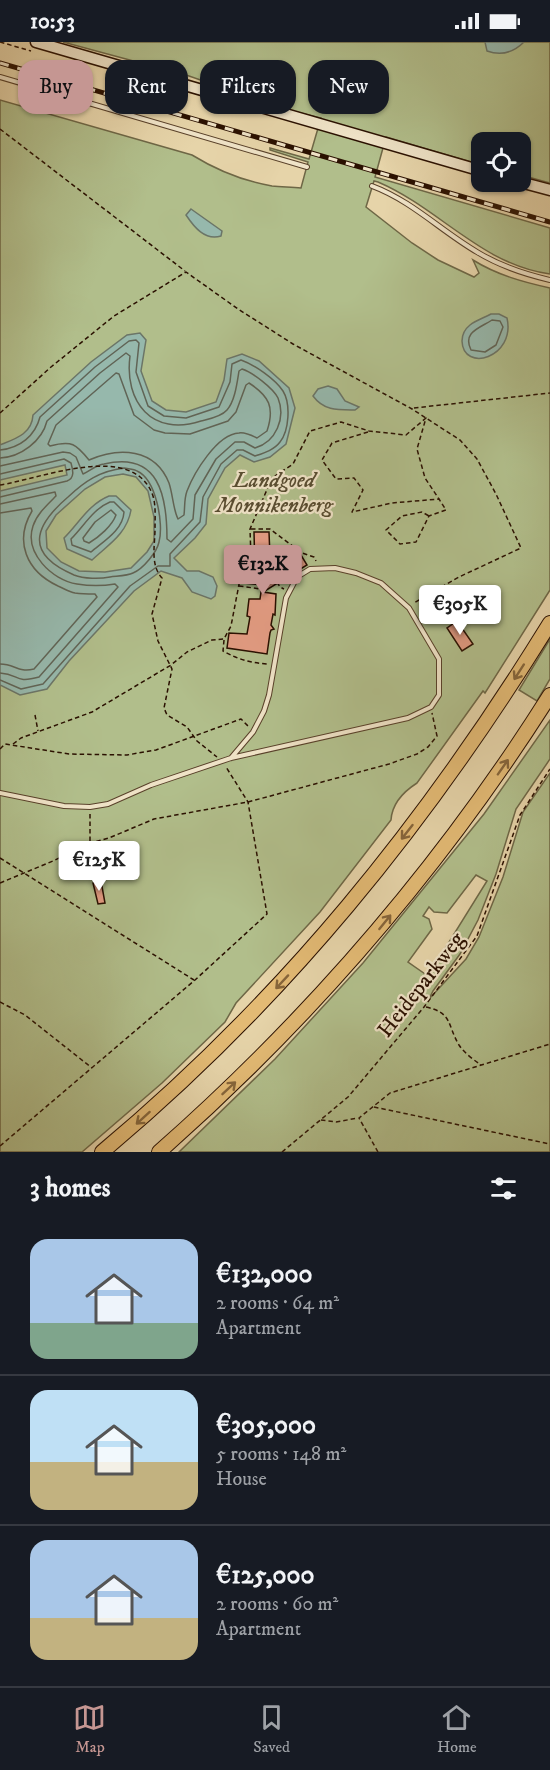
<!DOCTYPE html>
<html lang="en">
<head>
<meta charset="utf-8">
<style>
  :root { --surface:#171b24; --page:#20242c; --text:#f1f3f6; --muted:#9ea1a6; --line:#363941; --accent:#c59692 }
  body { margin:0; font-family:"IM FELL DW Pica",serif; background:var(--page); color:var(--text); height:100vh; display:flex; flex-direction:column; font-size:22px; white-space:nowrap }
  * { box-sizing:border-box; margin:0 }
  p { font-size:20px; color:var(--muted) }
  .icon { flex:none; width:33px; height:33px; fill:none; stroke:currentColor; stroke-width:2; stroke-linecap:round; stroke-linejoin:round }
  .map { position:relative; height:1110px; overflow:hidden }
  .sheet { display:flex; flex-direction:column; background:var(--surface); flex:1 }
  .sheet>* { flex:none }
  .top-card { position:absolute; left:18px; top:18px; width:514px; height:54px; display:flex; gap:12px }
  .controls { position:absolute; left:471px; top:90px; display:grid; gap:12px }
  .controls a { display:grid; place-items:center; width:60px; height:60px; border-radius:12px; background:var(--surface); box-shadow:0 2px 4px #0004; font-size:30px }
  .price { position:absolute; translate:-50% -51px; padding:0 14px; border-radius:6px; background:#fff; color:#222; font-size:20px; line-height:39px; filter:drop-shadow(0 2px 3px #0008) }
  .price::after { content:''; position:absolute; left:50%; top:36px; width:18px; height:14px; margin-left:-9px; background:inherit; clip-path:polygon(0 0,100% 0,50% 100%) }
  .price.current { background:var(--accent); color:#111 }
  ul { padding:0; list-style:none }
  li { display:flex; align-items:center; gap:18px; height:150px; padding:0 30px }
  li+li { border-top:2px solid var(--line) }
  li span { display:grid; place-items:center; flex:none; width:168px; height:120px; border-radius:18px; color:#555 }
  li>.icon { margin-inline-start:auto }
  span .icon { width:72px; height:72px; fill:#fffc; stroke-width:1 }
  li b { font-size:26px }
  h2 { display:flex; justify-content:space-between; align-items:center; height:72px; padding:0 30px; font-size:26px }
  .pill { padding:0 21px; border-radius:18px; background:var(--surface); box-shadow:0 2px 4px #0004; font-size:21px; line-height:54px }
  .pill.current { background:var(--accent); color:#111 }
  .status { display:flex; justify-content:space-between; align-items:center; height:42px; padding:0 30px; background:var(--surface); direction:ltr }
  .status svg { height:16px; fill:currentColor }
  .dock { display:flex; justify-content:space-around; align-items:center; height:84px; border-top:2px solid var(--line); background:var(--surface); font-size:16px; color:var(--muted) }
  .dock a { display:grid; justify-items:center; gap:3px }
  .dock .current { color:var(--accent) }
  .map>svg:first-child { display:block }
  .green { fill:#b1be8b; stroke:#6e6746; stroke-width:1.5; fill-rule:evenodd }
  .water { fill:#96b8ac; stroke:#6b7567; stroke-width:1.5; fill-rule:evenodd }
  .lines { fill:none; stroke-linecap:round; stroke-linejoin:round }
  .shore { stroke:#606456; stroke-width:1.5 }
  .building { fill:#e29b82; stroke:#2a1000; stroke-width:1.5 }
  .lane-casing { stroke:#59412a; stroke-width:6 }
  .secondary-casing { stroke:#2a1000; stroke-width:13 }
  .highway-casing { stroke:#2a1000; stroke-width:16 }
  .path { stroke:#2a1000; stroke-width:1.5; stroke-dasharray:4.5 3; stroke-linecap:butt }
  .lane { stroke:#efe3c7; stroke-width:4 }
  .secondary { stroke:#efe3c7; stroke-width:10 }
  .highway { stroke:#e3ba74; stroke-width:14 }
  .rail-casing { stroke:#2a1000; stroke-width:5 }
  .rail { stroke:#efe3c7; stroke-width:3; stroke-dasharray:9; stroke-linecap:butt }
  .oneway { stroke:#86653a }
  .labels { text-anchor:middle; stroke-width:4.5; stroke-linejoin:round; paint-order:stroke }
  .park-label { font-size:22px; font-style:italic; fill:#594d31; stroke:#efe3c7 }
  .street-label { font-size:22px; fill:#2a1000; stroke:#efe3c7 }
</style>
</head>
<body>
<div class="status"><b>10:53</b><svg viewBox="0 0 49 12"><path d="M0 12V9h3v3zM5 12V6h3v6zM10 12V3h3v9zM15 12V0h3v12zM26 1h20v11H26zM47 4h2v5h-2z"/></svg></div>
<div class="map">
<svg width="550" height="1110" viewBox="0 0 550 1110">
  <rect width="100%" height="100%" fill="#e6d4a9"/>
  <filter id="stains"><feTurbulence type="fractalNoise" baseFrequency=".00333" numOctaves="4"/><feColorMatrix values="0 0 0 0 .2 0 0 0 0 .09 0 0 0 0 .02 0 0 0 .5 -.17"/></filter>
  <radialGradient id="worn" r=".72"><stop offset=".6" stop-color="#630" stop-opacity="0"/><stop offset="1" stop-color="#630" stop-opacity=".3"/></radialGradient>
  <g class="green">
    <path d="M63,0H550V141L521,133L520,100H482L481,123L386,95L375,135L550,186V232C482,223 439,166 378,140L374,139L366,165L412,201L438,218L474,235L479,231L473,218C497,233 523,240 550,246V548L485,651L483,649L417,741C403,750 392,761 391,778L320,870L236,961L225,980L162,1041L82,1110H0V58L192,113C218,129 243,139 272,144C282,145 291,145 301,146L308,120L270,108V106L309,117L321,76L284,67L189,34Z"/>
    <path d="M550,597V637L537,659L519,648Z"/>
    <path d="M550,678V717L516,767L496,832L478,878L460,912L433,949L429,957L466,917L479,895L503,835L523,770L550,731V1110H179L275,1017L363,921L484,772ZM476,833L487,839L428,934L408,920L432,887L429,877L423,874L429,865L434,870L447,871Z"/>
  </g>
  <g class="water">
    <path d="M485,0H524C514,10 501,14 487,9Z"/>
    <path d="M191,167L222,189L221,194C205,199 194,185 186,173Z"/>
    <path d="M491,272H499L507,276C516,316 463,331 462,299C462,293 465,287 470,283C476,278 484,276 491,272Z"/>
    <path d="M140,291L146,298L141,329L152,359L166,368L186,370L216,360L224,338L227,317L242,312L259,319L289,346L295,366L286,402L270,415L254,420L240,413L225,426L208,457L206,482L195,496L174,516L187,529H199L213,535L217,544L215,554L211,557L192,550L182,536L161,529L134,549L69,619L47,647L20,653L0,643V449L67,433L65,423L0,438V403C15,397 32,392 33,373L91,320L127,293ZM123,432L136,435L148,449L154,475V499L147,510L131,526L105,530L79,529L61,520L47,506L46,489L56,473L85,447L105,435Z"/>
    <path d="M328,344L337,347L345,359L359,365L355,368C338,368 324,369 313,354L318,347Z"/>
    <path d="M109,454H116L131,468C127,492 108,503 92,518L67,507L64,496C79,481 89,462 109,454Z"/>
  </g>
  <g class="lines">
    <g class="shore">
      <path d="M492,278L500,279L503,285L496,303L485,310L471,308C462,290 480,286 492,278Z"/>
      <path d="M116,331L119,332L134,373L154,388L165,391L190,392L228,379L236,370L246,343L249,341C269,354 275,365 267,389L257,396C251,393 245,390 239,391C217,392 194,431 187,449C184,457 185,465 184,473L178,477C173,467 173,453 169,441C155,406 119,405 89,418C76,402 72,398 50,404L48,402L56,383Z"/>
      <path d="M0,408C20,406 35,394 40,375L95,325L129,299L136,298L139,301L136,330L148,364L164,374L186,376L219,365L230,340L232,322L241,318C255,323 275,337 283,349C291,362 289,389 280,400C274,408 264,411 255,414L243,408H237L221,422L203,455L200,480L170,512V524H158L130,544L43,642L21,647L0,638"/>
      <path d="M0,416C21,415 42,399 47,379L100,331L126,311L130,314C124,360 152,395 201,379C209,377 221,375 227,368C235,359 237,341 239,329L242,327C252,330 273,346 278,356C286,376 276,400 255,406L244,400H235L216,417L195,453L193,477L171,500L167,497C167,454 159,409 104,422C96,423 90,429 83,432L76,415L70,411L63,410L0,424"/>
      <path d="M124,426C128,427 134,427 137,429C156,437 164,482 159,500C157,510 143,527 133,531C127,534 117,534 110,535C100,537 84,537 74,533C25,512 33,485 68,455C85,439 100,429 124,426Z"/>
      <path d="M0,432L64,417L71,421C73,428 75,436 67,439L0,455"/>
      <path d="M110,460H114L124,470C123,488 104,499 91,510L72,503L71,497C84,484 93,467 110,460Z"/>
      <path d="M0,462L55,450L56,454C47,463 37,472 33,484C24,511 52,538 77,542C89,544 103,544 115,542L118,545L39,635C14,642 20,632 0,631"/>
      <path d="M111,468L116,473C112,484 99,495 89,501L84,499L83,496L95,480Z"/>
      <path d="M0,471L31,466L32,469C14,499 26,529 58,544C63,546 69,550 75,551C82,552 88,552 95,552L97,555L34,627C18,631 15,622 0,622"/>
    </g>
  </g>
  <g class="building">
    <path d="M254,490H269L270,514H280L286,522L301,513L307,523L263,550L276,552L275,573L273,572L271,583L274,587L271,588L270,591L267,612L227,606L229,591L247,592L250,575L247,574L249,557H260L262,543L244,541L246,529H255Z"/>
    <path d="M457,579L473,602L462,609L447,586Z"/>
    <path d="M101,839L105,861L98,862L93,841Z"/>
  </g>
  <g class="lines">
    <defs>
      <g id="lane">
        <path d="M0,35L307,125"/>
        <path d="M372,144C412,159 441,189 477,210C500,224 524,232 550,238"/>
        <path d="M0,751L64,764L90,765L108,762L151,743L231,716L408,676L431,665L439,653V617L409,566L381,541L356,531L335,526L310,527L297,535L286,556L269,653L264,669L253,690L231,716"/>
      </g>
      <g id="secondary">
        <path d="M36,0L482,129"/>
        <path d="M520,140L550,148"/>
      </g>
      <g id="highway">
        <path d="M102,1110C284,958 426,782 550,581"/>
        <path d="M159,1110C311,976 442,824 550,653"/>
      </g>
    </defs>
    <use href="#lane" class="lane-casing"/>
    <use href="#secondary" class="secondary-casing"/>
    <use href="#highway" class="highway-casing"/>
    <g class="path">
      <path d="M0,0L31,9"/>
      <path d="M0,87L185,229"/>
      <path d="M485,140L513,148"/>
      <path d="M414,366L550,351"/>
      <path d="M0,371L51,325L114,274L186,230L238,267L293,302L412,367L460,398L477,417L496,452L521,506L459,535L414,561"/>
      <path d="M368,390L332,401L322,418L336,437L354,436L363,448L352,470L392,461L439,457L446,468L429,474L416,500L400,502L386,488L402,474L422,470L429,474"/>
      <path d="M0,443C40,437 134,398 153,454C156,464 155,476 155,487C155,503 150,523 162,536L152,572L158,599L172,627L164,666L167,673L187,685L197,699L217,715"/>
      <path d="M251,487H270L302,511L314,515L316,519"/>
      <path d="M277,540L280,545L284,547"/>
      <path d="M239,544L261,547"/>
      <path d="M224,598L223,609C237,617 251,621 267,622"/>
      <path d="M35,673L38,689"/>
      <path d="M13,702L21,696L92,670L171,623L187,610L212,598L224,597L231,584L241,532L251,516L250,487L272,436L293,422L310,389L341,380L369,389L406,393L426,376L417,407L425,436L439,457"/>
      <path d="M0,707L5,702L69,712L127,713L156,708L241,677L248,684"/>
      <path d="M90,772V800"/>
      <path d="M0,816L194,938"/>
      <path d="M0,841L53,819L90,801L109,796L154,777L248,760L389,722L417,712L428,705L437,694L432,671"/>
      <path d="M0,960L25,973L92,1026"/>
      <path d="M426,965C453,971 447,983 459,1003C464,1011 474,1018 481,1023"/>
      <path d="M374,1065L550,1102"/>
      <path d="M321,1078L336,1080L358,1076"/>
      <path d="M0,1104L195,938L267,872L248,760L226,725"/>
      <path d="M282,1110L348,1055L424,965L477,894L520,773L550,727"/>
      <path d="M378,1110L359,1076L390,1051L550,1002"/>
    </g>
    <use href="#lane" class="lane"/>
    <use href="#secondary" class="secondary"/>
    <use href="#highway" class="highway"/>
    <defs>
      <path id="rail" d="M0,21L550,180"/>
    </defs>
    <use href="#rail" class="rail-casing"/>
    <use href="#rail" class="rail"/>
  </g>
  <defs><path id="oneway-shaft" d="M-6 0H5M1.5-3L5.5 0L1.5 3" fill="none" stroke-width="1.6" stroke-linecap="round" stroke-linejoin="round" transform="scale(1.5)"/></defs>
  <g class="oneway">
    <use href="#oneway-shaft" transform="translate(519 630) rotate(123)"/>
    <use href="#oneway-shaft" transform="translate(503 725) rotate(-55)"/>
    <use href="#oneway-shaft" transform="translate(407 790) rotate(128)"/>
    <use href="#oneway-shaft" transform="translate(385 880) rotate(-51)"/>
    <use href="#oneway-shaft" transform="translate(282 940) rotate(133)"/>
    <use href="#oneway-shaft" transform="translate(229 1046) rotate(-43)"/>
    <use href="#oneway-shaft" transform="translate(143 1076) rotate(138)"/>
  </g>
  <g class="labels">
    <g class="park-label">
      <text x="274" y="445">Landgoed<tspan x="274" dy="25">Monnikenberg</tspan></text>
    </g>
    <g class="street-label">
      <text transform="translate(420 942) rotate(-52)" y="8">Heideparkweg</text>
    </g>
  </g>
  <rect width="100%" height="100%" filter="url(#stains)"/>
  <rect width="100%" height="100%" fill="url(#worn)"/>
</svg>
<div class="controls">
<a><svg class="icon" aria-label="locate" viewBox="0 0 24 24"><circle cx="12" cy="12" r="6"/><path d="M12 2v4M12 18v4M2 12h4M18 12h4"/></svg></a>
</div>
<b class="price current" style="left:263px;top:554px">€132K</b>
<b class="price" style="left:460px;top:594px">€305K</b>
<b class="price" style="left:99px;top:850px">€125K</b>
<div class="top-card">
<a class="pill current">Buy</a>
<a class="pill">Rent</a>
<a class="pill">Filters</a>
<a class="pill">New</a>
</div>
</div>
<section class="sheet">
<h2>3 homes<svg class="icon" aria-label="filters" viewBox="0 0 24 24"><path d="M4 7h16M4 17h16"/><circle cx="9" cy="7" r="2"/><circle cx="15" cy="17" r="2"/></svg></h2>
<ul>
<li><span style="background:linear-gradient(#a9c7e8 70%,#7fa58c 0)"><svg class="icon" aria-label="home" viewBox="0 0 24 24"><path d="M3 11l9-7 9 7M6 9v11h12V9"/></svg></span><div><b>€132,000</b><p>2 rooms · 64 m²</p><p>Apartment</p></div></li>
<li><span style="background:linear-gradient(#bfe0f5 60%,#c2b280 0)"><svg class="icon" aria-label="home" viewBox="0 0 24 24"><path d="M3 11l9-7 9 7M6 9v11h12V9"/></svg></span><div><b>€305,000</b><p>5 rooms · 148 m²</p><p>House</p></div></li>
<li><span style="background:linear-gradient(#a9c7e8 65%,#c2b280 0)"><svg class="icon" aria-label="home" viewBox="0 0 24 24"><path d="M3 11l9-7 9 7M6 9v11h12V9"/></svg></span><div><b>€125,000</b><p>2 rooms · 60 m²</p><p>Apartment</p></div></li>
</ul>
</section>
<nav class="dock">
<a class="current"><svg class="icon" aria-label="map" viewBox="0 0 24 24"><path d="M3 6l6-2 6 2 6-2v14l-6 2-6-2-6 2zM9 4v14M15 6v14"/></svg>Map</a>
<a><svg class="icon" aria-label="saved" viewBox="0 0 24 24"><path d="M7 4h10v16l-5-4-5 4z"/></svg>Saved</a>
<a><svg class="icon" aria-label="home" viewBox="0 0 24 24"><path d="M3 11l9-7 9 7M6 9v11h12V9"/></svg>Home</a>
</nav>
</body>
</html>
